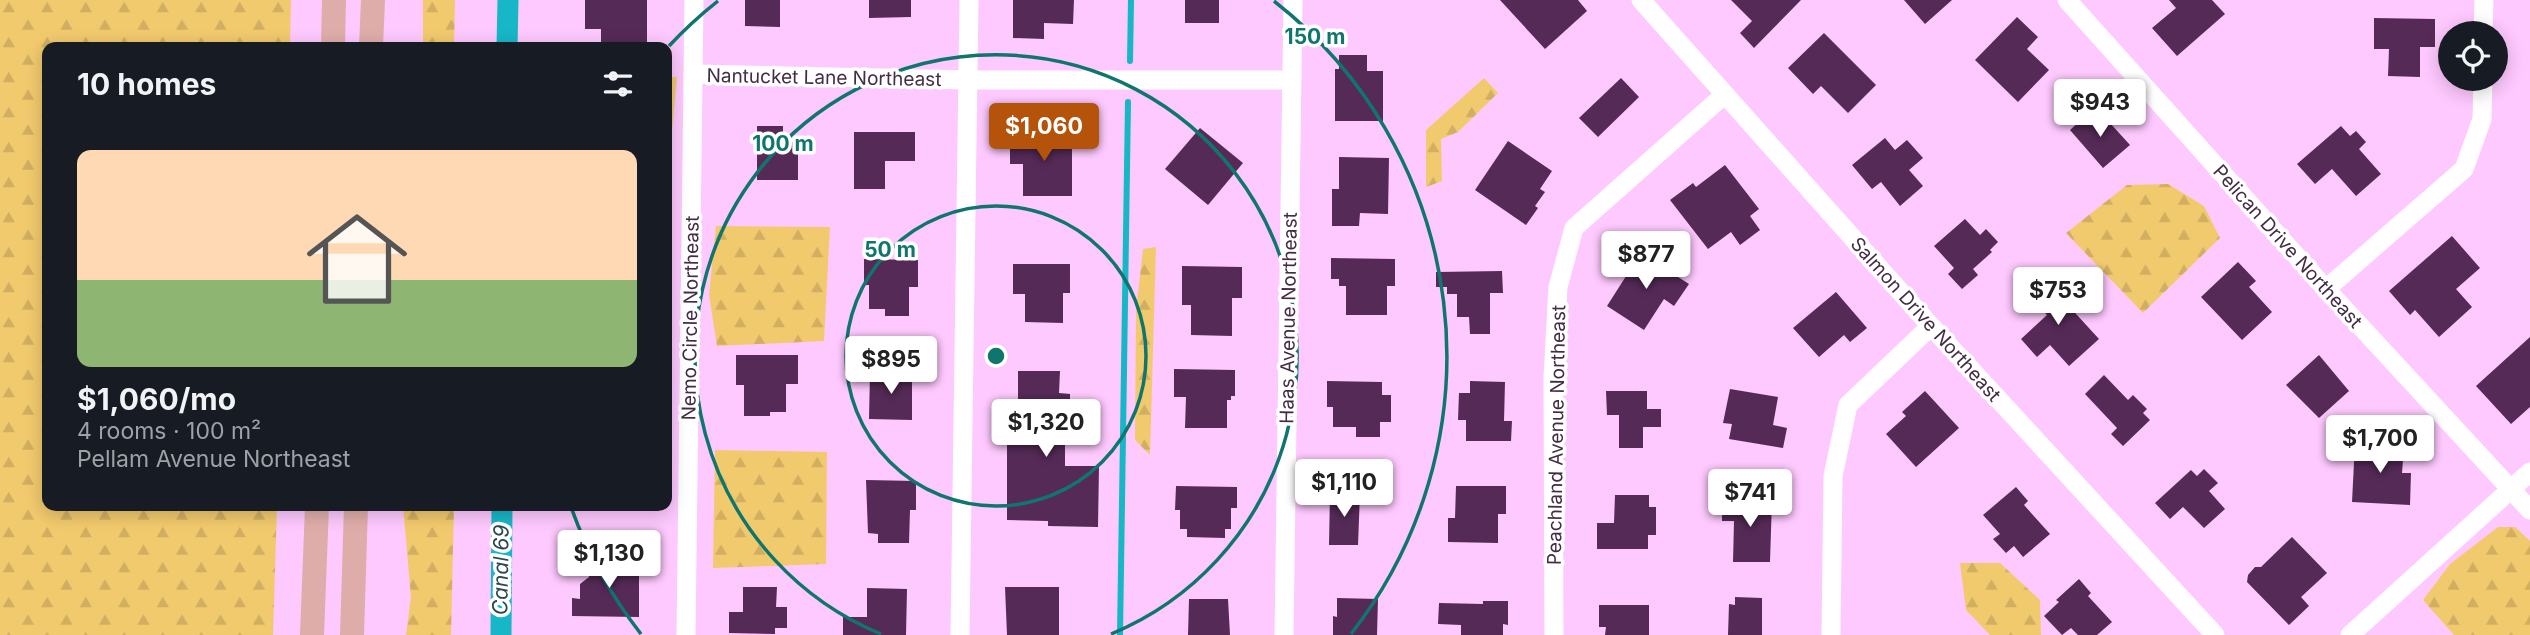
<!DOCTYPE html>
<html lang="en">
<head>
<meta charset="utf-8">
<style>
  :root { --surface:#171b24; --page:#20242c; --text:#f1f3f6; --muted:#9ea1a6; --line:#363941; --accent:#b45309 }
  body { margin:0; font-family:Inter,sans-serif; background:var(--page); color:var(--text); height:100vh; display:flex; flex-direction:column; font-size:26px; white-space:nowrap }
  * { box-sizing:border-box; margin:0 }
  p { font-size:23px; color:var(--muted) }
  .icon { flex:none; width:38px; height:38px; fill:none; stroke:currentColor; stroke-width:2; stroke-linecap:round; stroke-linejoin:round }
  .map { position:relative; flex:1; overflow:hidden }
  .sheet { position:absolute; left:42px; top:42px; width:630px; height:469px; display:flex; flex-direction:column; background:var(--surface); border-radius:14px; box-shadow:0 4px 18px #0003 }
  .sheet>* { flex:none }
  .tools { position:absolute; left:2438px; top:21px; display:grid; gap:14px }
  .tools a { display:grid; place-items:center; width:70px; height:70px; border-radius:50%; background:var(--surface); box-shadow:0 4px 18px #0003; font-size:35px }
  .price { position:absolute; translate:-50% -60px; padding:0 16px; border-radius:7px; background:#fff; color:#222; font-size:23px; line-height:46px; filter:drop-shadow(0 2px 4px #0008) }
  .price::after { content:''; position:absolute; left:50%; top:42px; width:21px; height:16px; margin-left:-10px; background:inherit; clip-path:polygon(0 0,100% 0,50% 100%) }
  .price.current { background:var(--accent); color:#fff }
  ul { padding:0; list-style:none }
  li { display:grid; align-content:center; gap:14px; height:371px; padding:0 35px }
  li+li { border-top:2px solid var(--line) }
  li span { display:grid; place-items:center; height:217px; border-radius:14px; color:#555 }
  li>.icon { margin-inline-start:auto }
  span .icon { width:126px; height:126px; fill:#fffc; stroke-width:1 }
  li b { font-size:30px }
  h2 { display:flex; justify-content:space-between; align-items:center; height:84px; padding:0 35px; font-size:30px }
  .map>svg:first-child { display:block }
  .forest { fill:url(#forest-firs) }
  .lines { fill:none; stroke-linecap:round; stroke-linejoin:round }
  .stream { stroke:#17b7c7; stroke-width:6 }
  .canal { stroke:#17b7c7; stroke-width:21 }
  .building { fill:#552a57 }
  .minor { stroke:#fff; stroke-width:19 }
  .major { stroke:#dfada9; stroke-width:24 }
  .ring { fill:none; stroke:#0f766e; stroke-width:3.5 }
  .labels { text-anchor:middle; stroke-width:7; stroke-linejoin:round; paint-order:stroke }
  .street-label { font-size:19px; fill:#422d42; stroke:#fff }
  .water-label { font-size:21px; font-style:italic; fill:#2c494d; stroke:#fff }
  .centre { fill:#0f766e; stroke:#fff; stroke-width:3.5 }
  .ring-label { font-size:21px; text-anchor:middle; font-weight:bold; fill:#0f766e; stroke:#fff; stroke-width:7; stroke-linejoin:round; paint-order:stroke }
</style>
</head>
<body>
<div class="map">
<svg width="2530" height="635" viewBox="0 0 2530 635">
  <defs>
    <pattern id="forest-firs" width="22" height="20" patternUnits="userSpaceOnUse" patternTransform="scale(1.75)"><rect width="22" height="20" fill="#f2ca6e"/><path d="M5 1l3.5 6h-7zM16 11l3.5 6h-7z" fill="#d1ae60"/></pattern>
  </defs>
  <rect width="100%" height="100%" fill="#fec9fe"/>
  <g class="forest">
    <path d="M0,0H291L290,47H47V506H277L273,635H0Z"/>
    <path d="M423,0H455L454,47H423Z"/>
    <path d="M667,77H677L672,132L667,154Z"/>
    <path d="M1484,78L1498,93L1458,132L1441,139L1442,181L1426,187V130Z"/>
    <path d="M2168,184L2204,206L2220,238L2143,313L2066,233L2127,185Z"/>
    <path d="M716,226L830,227L824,341L717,346L709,295Z"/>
    <path d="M1156,247L1150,455L1135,440L1136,311L1143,249Z"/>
    <path d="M715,450L827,452L826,564L713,568Z"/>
    <path d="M403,506H454L451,635H406L411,597Z"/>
    <path d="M2498,527H2515L2530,541V635H2454L2423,600L2450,564Z"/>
    <path d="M1960,563H2000L2040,600L2041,635H1990L1966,610Z"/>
  </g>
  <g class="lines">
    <g class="stream">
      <path d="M1130,61L1131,0"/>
      <path d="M1120,635L1128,102"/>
    </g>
    <g class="canal">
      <path d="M507,47L508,0"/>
      <path d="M501,635L502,506"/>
    </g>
  </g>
  <g class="building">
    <path d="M585,0H647V47H601V29H585Z"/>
    <path d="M745,0H780V27L745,26Z"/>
    <path d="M869,0H911V17L869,18Z"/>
    <path d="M1013,0H1074L1073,24L1044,23V39L1013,38Z"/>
    <rect x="1185" y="0" width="34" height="23"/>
    <path d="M1500,0H1578L1587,11L1545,49Z"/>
    <path d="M1731,0H1801L1754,48L1740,33L1752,21Z"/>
    <path d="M1904,0H1952L1925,24Z"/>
    <path d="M2169,0H2212L2225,14L2177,56L2152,28L2176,8Z"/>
    <path d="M2017,17L2038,37L2027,49L2049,70L2018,102L1975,60Z"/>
    <path d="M2374,18L2435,19V47H2420V77L2388,76L2389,49H2374Z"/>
    <path d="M1824,33L1876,85L1848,113L1821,86L1813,94L1788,68Z"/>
    <path d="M1339,55H1367V71H1383V121H1335V69H1339Z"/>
    <path d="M1621,78L1639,97L1598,137L1579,118Z"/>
    <path d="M2092,110L2107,126L2110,123L2130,145L2103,168L2070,130Z"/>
    <path d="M757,126H783V142H798V180H757Z"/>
    <path d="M2341,126L2350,136L2356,131L2366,142L2359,149L2381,174L2356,196L2332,169L2315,184L2297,164Z"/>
    <path d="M1200,128L1243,163L1208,205L1165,169Z"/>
    <path d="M854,132H915V161H885V189H854Z"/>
    <path d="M1010,134H1072V196H1023V164H1010Z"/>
    <path d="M1885,138L1895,150L1907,140L1923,158L1909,170L1923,186L1900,206L1881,182L1872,189L1852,165Z"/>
    <path d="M1508,141L1552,171L1540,189L1545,192L1535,206L1538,208L1526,225L1475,190Z"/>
    <path d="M1339,157L1389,158L1388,214L1360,213L1359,226H1332V189H1339Z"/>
    <path d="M1725,165L1759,209L1750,216L1760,230L1740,245L1731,232L1708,249L1670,200L1693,183L1696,187Z"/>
    <path d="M1965,219L1980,235L1986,229L1998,242L1990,250L1992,252L1973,269L1978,275L1962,289L1948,274L1954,268L1934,246Z"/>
    <path d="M2452,236L2480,268L2456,289L2472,307L2439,337L2415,310L2410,315L2389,291Z"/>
    <path d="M1639,252L1689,284L1674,306L1664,299L1644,330L1607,306L1628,273L1626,271Z"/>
    <path d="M1331,258L1395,259V286H1387V315H1346V286H1339V279H1331Z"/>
    <path d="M864,259L918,260V287H909V316H885V309H869V285H864Z"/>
    <path d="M2238,262L2256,281L2249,287L2272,312L2242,340L2201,297Z"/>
    <path d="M1013,264H1070V293H1063V323L1025,322V294H1013Z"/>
    <path d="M1182,266L1242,267V298H1232V336L1191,335V305H1182Z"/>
    <path d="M1502,271L1503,293H1490V334H1470L1469,317H1457V294H1447V287H1436V272Z"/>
    <path d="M2045,280L2099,339L2069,366L2050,345L2037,357L2021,339L2047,315L2028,295Z"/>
    <path d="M1836,292L1867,328L1850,342L1844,335L1819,357L1793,328Z"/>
    <path d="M2530,337V407L2511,424L2476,386Z"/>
    <path d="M736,355H798V384H786V412H770V416H744V385H736Z"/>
    <path d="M2319,355L2349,391L2319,418L2286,385Z"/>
    <path d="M1174,369L1235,370V396H1231V400H1227V428H1185L1186,397H1174Z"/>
    <path d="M1018,371H1060L1059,393L1070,394V425H1065V466H1099L1098,527L1048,526V521L1007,520V415H1018Z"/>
    <path d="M870,372L912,373V420L869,419Z"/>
    <path d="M2104,375L2128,400L2133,395L2147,409L2143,413L2150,420L2123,446L2111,434L2117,428L2085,394Z"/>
    <path d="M1327,381L1382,382V395H1391V422H1380V437H1356V427H1333V407H1327Z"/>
    <path d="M1470,381L1505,382L1504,421H1512L1511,441H1466V420H1458L1459,393H1470Z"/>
    <path d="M1730,389L1778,397L1773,425L1787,428L1783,448L1729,439L1732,424L1723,423Z"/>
    <path d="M1606,391H1647V409H1661V427H1643V448H1619V415H1607Z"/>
    <path d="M1925,391L1959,428L1916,467L1886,434L1906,416L1902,412Z"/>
    <path d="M2355,443L2404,446L2402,473H2411L2410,505L2352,502Z"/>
    <path d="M2204,469L2218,483L2209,491L2225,509L2204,528L2183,507L2170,519L2155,503L2191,470L2197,476Z"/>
    <path d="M866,480L916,481V510H910L909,543H878V534L868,533Z"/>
    <path d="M1176,486L1237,487V508H1231V529H1225V538L1187,537V529H1180V510H1175Z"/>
    <path d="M1456,486H1506V514H1498V543L1448,542V518H1455Z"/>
    <path d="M2016,487L2028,501L2024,505L2050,534L2023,557L2014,546L2006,553L1993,539L2000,534L1983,515Z"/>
    <path d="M1330,493H1360L1358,545H1329Z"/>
    <path d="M1615,495H1649V507H1656V535H1648V549H1597V523H1614Z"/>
    <path d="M1733,499L1772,500L1770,562H1733L1734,521H1722V501H1733Z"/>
    <path d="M2292,537L2327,573L2301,597L2309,606L2289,625L2247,582L2248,575L2255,567H2261Z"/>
    <path d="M589,560L639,561V617L572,616V598L580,599V584L589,577Z"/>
    <path d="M2079,579L2091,593L2088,596L2112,622L2097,635H2078L2071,628L2062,635L2044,616L2059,602L2056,600Z"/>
    <path d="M743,587H777L776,607H787V628H775V634L729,633V612H743Z"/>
    <path d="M1005,587H1059V635H1007Z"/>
    <path d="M867,588L907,589L906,635H843V617H867Z"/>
    <path d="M1735,597L1762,598V635H1728L1729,604L1735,605Z"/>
    <path d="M1337,598L1378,599L1377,635H1333V616L1337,617Z"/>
    <path d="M1189,599H1228L1230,635H1188Z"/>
    <path d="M1483,601H1508V625L1503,624V635H1461V625L1438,624L1439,603L1483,604Z"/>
    <path d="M1599,605H1649V635H1605L1606,627H1599Z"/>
  </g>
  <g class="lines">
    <g class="minor">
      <path d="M1641,0L1931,326L2215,635"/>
      <path d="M2067,0L2326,289L2530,510"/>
      <path d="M2483,33L2484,0"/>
      <path d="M693,74L969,80H1292"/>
      <path d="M2326,289L2464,169L2482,119L2483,79"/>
      <path d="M686,635L694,0"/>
      <path d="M960,635L969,0"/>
      <path d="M1284,635L1293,0"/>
      <path d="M1554,635L1553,377L1558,287L1574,228L1724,95"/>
      <path d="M1831,635L1833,476L1848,405L1931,326"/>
      <path d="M2350,635L2530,472"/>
    </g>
    <g class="major">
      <path d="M333,47L334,0"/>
      <path d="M371,47L373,0"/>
      <path d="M312,635L317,506"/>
      <path d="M352,635L356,506"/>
    </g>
  </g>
  <g class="ring">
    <circle cx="996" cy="356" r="150"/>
    <path d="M881 634A301 301 0 1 1 1111 634"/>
    <path d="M641 634A451 451 0 0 1 571 507M669 46A451 451 0 0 1 718 1M1274 1A451 451 0 0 1 1351 634"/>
  </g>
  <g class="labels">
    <g class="street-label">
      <text transform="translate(824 77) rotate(1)" y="7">Nantucket Lane Northeast</text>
      <text transform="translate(2288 246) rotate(48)" y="7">Pelican Drive Northeast</text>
      <text transform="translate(690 318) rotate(-89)" y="7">Nemo Circle Northeast</text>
      <text transform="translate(1288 318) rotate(-89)" y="7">Haas Avenue Northeast</text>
      <text transform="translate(1926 319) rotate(48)" y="7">Salmon Drive Northeast</text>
      <text transform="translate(1556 435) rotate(-89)" y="7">Peachland Avenue Northeast</text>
    </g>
    <g class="water-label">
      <text transform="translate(501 570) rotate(-89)" y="7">Canal 69</text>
    </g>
  </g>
  <circle cx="996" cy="356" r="10" class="centre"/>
  <g class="ring-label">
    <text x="1315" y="44">150 m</text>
    <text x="783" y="151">100 m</text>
    <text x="890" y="257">50 m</text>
  </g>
</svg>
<div class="tools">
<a><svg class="icon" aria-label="locate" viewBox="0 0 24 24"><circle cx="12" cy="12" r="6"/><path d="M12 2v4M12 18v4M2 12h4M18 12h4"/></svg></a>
</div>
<b class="price" style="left:2100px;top:139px">$943</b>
<b class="price current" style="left:1044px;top:163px">$1,060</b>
<b class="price" style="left:1646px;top:291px">$877</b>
<b class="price" style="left:2058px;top:327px">$753</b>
<b class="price" style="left:891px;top:396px">$895</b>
<b class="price" style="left:1046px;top:459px">$1,320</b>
<b class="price" style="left:2380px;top:475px">$1,700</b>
<b class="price" style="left:1344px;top:519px">$1,110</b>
<b class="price" style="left:1750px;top:529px">$741</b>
<b class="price" style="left:609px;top:590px">$1,130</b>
<section class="sheet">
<h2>10 homes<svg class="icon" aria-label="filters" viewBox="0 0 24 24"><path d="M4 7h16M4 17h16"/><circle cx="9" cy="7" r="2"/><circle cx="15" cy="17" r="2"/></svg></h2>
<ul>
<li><span style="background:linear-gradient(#ffd9b3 60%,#8fb573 0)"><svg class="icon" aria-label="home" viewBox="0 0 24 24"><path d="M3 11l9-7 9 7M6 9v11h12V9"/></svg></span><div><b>$1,060/mo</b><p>4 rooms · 100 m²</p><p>Pellam Avenue Northeast</p></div></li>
</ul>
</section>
</div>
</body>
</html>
